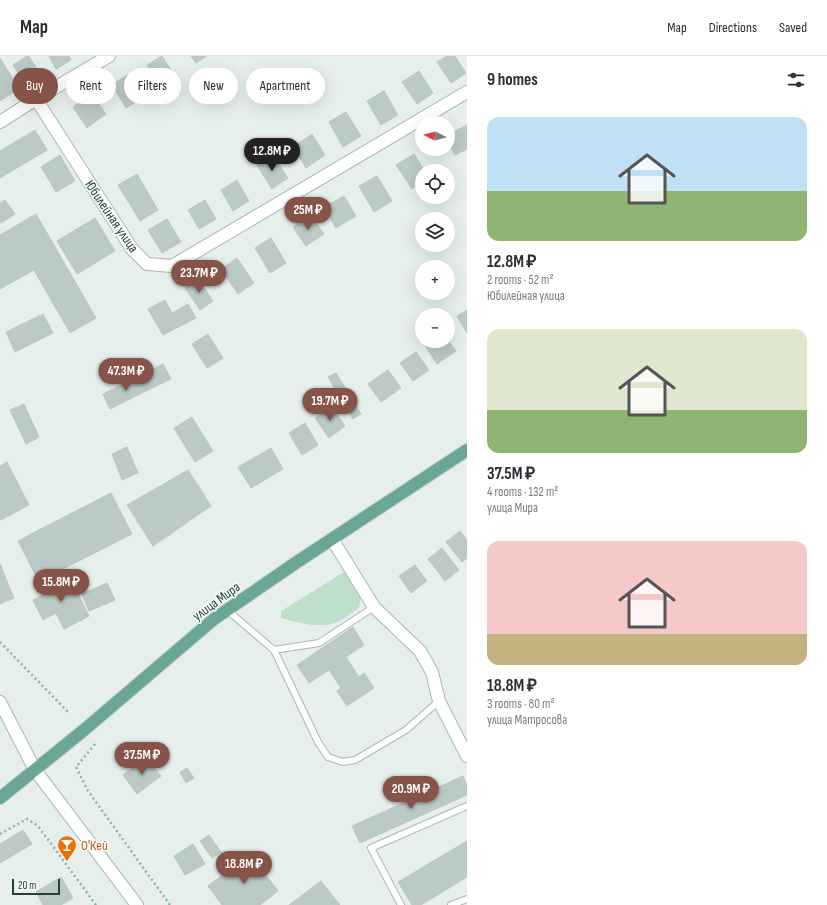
<!DOCTYPE html>
<html lang="en">
<head>
<meta charset="utf-8">
<style>
  :root { --surface:#fff; --page:#f2f2f3; --text:#2b2b33; --muted:#7c7c81; --line:#e1e1e2; --accent:#855347 }
  body { margin:0; font-family:"Sofia Sans Condensed",sans-serif; background:var(--page); color:var(--text); height:100vh; display:flex; flex-direction:column; font-size:15px; white-space:nowrap }
  * { box-sizing:border-box; margin:0 }
  p { font-size:13px; color:var(--muted) }
  .icon { flex:none; width:22px; height:22px; fill:none; stroke:currentColor; stroke-width:2; stroke-linecap:round; stroke-linejoin:round }
  .map { position:relative; flex:1; overflow:hidden }
  .side { display:flex; flex-direction:column; background:var(--surface); width:360px }
  .side>* { flex:none }
  .hud { position:absolute; left:12px; top:12px; width:380px; height:36px; display:flex; gap:8px }
  .needle { width:26px; rotate:276deg }
  .fabs { position:absolute; left:415px; top:60px; display:grid; gap:8px }
  .fabs a { display:grid; place-items:center; width:40px; height:40px; border-radius:50%; background:var(--surface); box-shadow:0 4px 16px #0002; font-size:20px }
  .scale { position:absolute; left:12px; bottom:10px; width:48px; box-sizing:border-box; padding-left:4px; border:2px solid #24423a; border-top:0; font-size:11px; line-height:14px; white-space:nowrap; color:#24423a; -webkit-text-stroke:3px #f7fbf9; paint-order:stroke }
  .price { position:absolute; translate:-50% -34px; padding:0 9px; border-radius:14px; background:var(--accent); color:#fff; font-size:13px; line-height:26px; filter:drop-shadow(0 1px 2px #0008) }
  .price::after { content:''; position:absolute; left:50%; top:24px; width:12px; height:9px; margin-left:-6px; background:inherit; clip-path:polygon(0 0,100% 0,50% 100%) }
  .price.on { background:#222; color:#fff }
  ul { padding:0; list-style:none }
  li { display:grid; align-content:center; gap:8px; height:212px; padding:0 20px }
  li span { display:grid; place-items:center; height:124px; border-radius:12px; color:#555 }
  li>.icon { margin-inline-start:auto }
  span .icon { width:72px; height:72px; fill:#fffc; stroke-width:1 }
  li b { font-size:17px }
  h2 { display:flex; justify-content:space-between; align-items:center; height:48px; padding:0 20px; font-size:17px }
  .chip { padding:0 14px; border-radius:18px; background:var(--surface); box-shadow:0 4px 16px #0002; font-size:14px; line-height:36px }
  .chip.on { background:var(--accent); color:#fff }
  header { display:flex; align-items:center; gap:24px; box-sizing:border-box; height:56px; padding:0 20px; background:var(--surface); border-bottom:1px solid var(--line) }
  header strong { font-size:19px }
  nav { display:flex; gap:22px; margin-inline-start:auto; font-size:14px }
  main { display:flex; flex:1; min-height:0 }
  .map>svg:first-child { display:block }
  .green { fill:#bfe0c8 }
  .building { fill:#bbcac4; stroke:#b8c9c2 }
  .lines { fill:none; stroke-linecap:round; stroke-linejoin:round }
  .lane-casing { stroke:#a8b8b2; stroke-width:8 }
  .street-casing { stroke:#a8b8b2; stroke-width:14 }
  .secondary-casing { stroke:#a4bbb3; stroke-width:14 }
  .primary-casing { stroke:#c2cac8; stroke-width:14 }
  .path { stroke:#86b3a5; stroke-width:2.5; stroke-dasharray:2 3; stroke-linecap:butt }
  .lane { stroke:#fff; stroke-width:6 }
  .street { stroke:#fff; stroke-width:12 }
  .secondary { stroke:#fff; stroke-width:12 }
  .primary { stroke:#6aa596; stroke-width:12 }
  .labels { text-anchor:middle; stroke-width:3; stroke-linejoin:round; paint-order:stroke }
  .street-label { font-size:14px; fill:#24423a; stroke:#f7fbf9 }
  .food-label { font-size:14px; fill:#c56008; stroke:#f7fbf9; text-anchor:start }
</style>
</head>
<body>
<header>
<strong>Map</strong>
<nav><a>Map</a><a>Directions</a><a>Saved</a></nav>
</header>
<main>
<div class="map">
<svg width="467" height="849" viewBox="0 0 467 849">
  <rect width="100%" height="100%" fill="#e6efeb"/>
  <path class="green" d="M344,516L357,529L361,541L359,552C353,556 341,565 335,567C317,572 298,567 281,562V555Z"/>
  <g class="building">
    <path d="M27,0H29L42,21L27,31L13,9Z"/>
    <path d="M49,0H69L71,4L56,13Z"/>
    <path d="M162,0L176,22L161,32L147,9Z"/>
    <path d="M191,0H207L196,7Z"/>
    <path d="M447,0H455L466,17L451,27L437,6Z"/>
    <path d="M0,2L19,33L0,45Z"/>
    <path d="M419,15L433,37L417,48L402,26Z"/>
    <path d="M127,19L142,42L126,52L112,29Z"/>
    <path d="M384,35L398,59L381,69L367,45Z"/>
    <path d="M92,38L106,58L87,72L73,51Z"/>
    <path d="M346,56L361,80L343,91L329,66Z"/>
    <path d="M467,69V93L455,99L448,86V79Z"/>
    <path d="M35,74L47,94L0,122V95Z"/>
    <path d="M312,78L325,99L306,112L293,91Z"/>
    <path d="M414,98L425,115H422V126L412,133L396,109Z"/>
    <path d="M60,99L75,125L56,136L41,111Z"/>
    <path d="M273,99L288,122L272,133L257,109Z"/>
    <path d="M137,118L158,154L140,165L118,129Z"/>
    <path d="M377,120L392,145L374,156L359,130Z"/>
    <path d="M237,124L249,145L233,155L221,134Z"/>
    <path d="M344,140L356,160L336,172L324,151Z"/>
    <path d="M5,144L15,158L1,167L0,165V147Z"/>
    <path d="M205,144L216,163L199,173L188,154Z"/>
    <path d="M36,158L96,262L70,277L34,214L0,233V179Z"/>
    <path d="M310,159L324,178L306,190L293,171Z"/>
    <path d="M95,162L115,195L77,218L57,185Z"/>
    <path d="M167,163L181,186L162,197L148,174Z"/>
    <path d="M271,182L286,207L270,217L255,192Z"/>
    <path d="M237,202L254,227L238,238L221,213Z"/>
    <path d="M198,223L213,245L200,254L185,232Z"/>
    <path d="M165,244L172,257L188,248L196,262L163,279L148,253Z"/>
    <path d="M467,254V277L457,260Z"/>
    <path d="M43,258L53,277L15,296L6,276Z"/>
    <path d="M208,278L223,302L207,312L192,288Z"/>
    <path d="M422,278V285H448V284L456,295L437,308L419,280Z"/>
    <path d="M416,296L429,314L413,325L400,307Z"/>
    <path d="M163,308L171,323L148,334L141,319Z"/>
    <path d="M388,314L401,332L381,346L368,328Z"/>
    <path d="M336,317L361,358L353,363L328,321Z"/>
    <path d="M141,319L148,334L110,353L103,338Z"/>
    <path d="M24,348L39,381L26,388L10,354Z"/>
    <path d="M331,350L345,370L329,382L315,362Z"/>
    <path d="M192,361L213,395L195,406L174,372Z"/>
    <path d="M305,367L318,389L302,399L289,377Z"/>
    <path d="M127,391L138,417L122,424L112,398Z"/>
    <path d="M271,392L283,413L251,432L238,411Z"/>
    <path d="M7,406L29,449L1,464L0,462V410Z"/>
    <path d="M188,414L211,450L153,490L127,449Z"/>
    <path d="M111,437L132,478L55,517L35,476Z"/>
    <path d="M460,475L467,484V502L462,506L446,486Z"/>
    <path d="M35,476L55,517L39,526L18,485Z"/>
    <path d="M442,492L459,514L445,525L428,503Z"/>
    <path d="M0,508L14,542L0,548Z"/>
    <path d="M415,509L427,525L411,537L399,520Z"/>
    <path d="M56,521L60,530L71,524L89,560L64,573L56,557L43,564L33,544L43,539L38,530Z"/>
    <path d="M107,527L115,544L89,555L82,538Z"/>
    <path d="M353,571L364,589L346,601L359,621L364,617L374,632L347,650L337,635L341,632L329,614L309,627L297,609Z"/>
    <path d="M146,701L161,720L137,738L123,719Z"/>
    <path d="M187,712L194,722L186,727L180,716Z"/>
    <path d="M463,720L467,730V739L360,787L352,770Z"/>
    <path d="M23,774L32,788L0,807V788Z"/>
    <path d="M209,779L221,796L212,802L200,785Z"/>
    <path d="M467,785V821L421,849H412L398,826Z"/>
    <path d="M193,788L205,808L185,819L174,800Z"/>
    <path d="M250,798L278,835L260,849H222L208,830Z"/>
    <path d="M61,821L73,842L61,849H43L36,836Z"/>
    <path d="M321,825L340,849H289Z"/>
  </g>
  <g class="lines">
    <defs>
      <g id="lane">
        <path d="M227,554L274,594L319,587L374,551"/>
        <path d="M274,594L318,686L328,701L343,706L355,704L406,674L439,645"/>
        <path d="M401,849L371,792L467,750"/>
        <path d="M451,849L467,843"/>
      </g>
      <g id="street">
        <path d="M36,43L132,193L147,208L172,210L467,36"/>
        <path d="M0,66L36,43L109,0"/>
        <path d="M332,483L374,551L420,595L432,616L439,645L467,700"/>
      </g>
      <path id="secondary" d="M0,646L35,714L137,849"/>
      <path id="primary" d="M0,742L84,674L214,563L297,506L467,394"/>
    </defs>
    <use href="#lane" class="lane-casing"/>
    <use href="#street" class="street-casing"/>
    <use href="#secondary" class="secondary-casing"/>
    <use href="#primary" class="primary-casing"/>
    <g class="path">
      <path d="M0,586L68,656"/>
      <path d="M95,688L76,711L88,735L170,849"/>
      <path d="M0,778L27,763L38,770L96,849"/>
    </g>
    <use href="#lane" class="lane"/>
    <use href="#street" class="street"/>
    <use href="#secondary" class="secondary"/>
    <use href="#primary" class="primary"/>
  </g>
  <defs>
    <symbol id="bar-pin" viewBox="-11 -11 22 30"><path d="M0 17L-7.5 6A9.5 9.5 0 1 1 7.5 6Z" fill="#e8710a" stroke="#f7fbf9"/><path d="M-6-5H6L.8 .8V4.5H3.5V6h-7V4.5H-.8V.8Z" fill="#fff"/></symbol>
  </defs>
  <g fill-rule="evenodd">
    <use href="#bar-pin" x="56" y="778" width="22" height="30"/>
  </g>
  <g class="labels">
    <g class="street-label">
      <text transform="translate(112 160) rotate(56)" y="5">Юбилейная улица</text>
      <text transform="translate(216 545) rotate(-36)" y="5">улица Мира</text>
    </g>
    <g class="food-label">
      <text x="81" y="794">О'Кей</text>
    </g>
  </g>
</svg>
<div class="fabs">
<a><svg class="needle" viewBox="-14 -14 28 28"><path d="M0-13l5 13h-10z" fill="#e53935"/><path d="M0 13l5-13h-10z" fill="#7c7c81"/></svg></a>
<a><svg class="icon" aria-label="locate" viewBox="0 0 24 24"><circle cx="12" cy="12" r="6"/><path d="M12 2v4M12 18v4M2 12h4M18 12h4"/></svg></a>
<a><svg class="icon" aria-label="layers" viewBox="0 0 24 24"><path d="M12 4l9 5-9 5-9-5zM3 14l9 5 9-5"/></svg></a>
<a>+</a>
<a>−</a>
</div>
<div class="scale">20 m</div>
<b class="price on" style="left:272px;top:116px">12.8M ₽</b>
<b class="price" style="left:308px;top:175px">25M ₽</b>
<b class="price" style="left:199px;top:238px">23.7M ₽</b>
<b class="price" style="left:126px;top:336px">47.3M ₽</b>
<b class="price" style="left:330px;top:366px">19.7M ₽</b>
<b class="price" style="left:61px;top:547px">15.8M ₽</b>
<b class="price" style="left:142px;top:720px">37.5M ₽</b>
<b class="price" style="left:411px;top:754px">20.9M ₽</b>
<b class="price" style="left:244px;top:829px">18.8M ₽</b>
<div class="hud">
<a class="chip on">Buy</a>
<a class="chip">Rent</a>
<a class="chip">Filters</a>
<a class="chip">New</a>
<a class="chip">Apartment</a>
</div>
</div>
<section class="side">
<h2>9 homes<svg class="icon" aria-label="filters" viewBox="0 0 24 24"><path d="M4 7h16M4 17h16"/><circle cx="9" cy="7" r="2"/><circle cx="15" cy="17" r="2"/></svg></h2>
<ul>
<li><span style="background:linear-gradient(#bfe0f5 60%,#8fb573 0)"><svg class="icon" aria-label="home" viewBox="0 0 24 24"><path d="M3 11l9-7 9 7M6 9v11h12V9"/></svg></span><div><b>12.8M ₽</b><p>2 rooms · 52 m²</p><p>Юбилейная улица</p></div></li>
<li><span style="background:linear-gradient(#dfe7d0 65%,#8fb573 0)"><svg class="icon" aria-label="home" viewBox="0 0 24 24"><path d="M3 11l9-7 9 7M6 9v11h12V9"/></svg></span><div><b>37.5M ₽</b><p>4 rooms · 132 m²</p><p>улица Мира</p></div></li>
<li><span style="background:linear-gradient(#f6c9c9 75%,#c2b280 0)"><svg class="icon" aria-label="home" viewBox="0 0 24 24"><path d="M3 11l9-7 9 7M6 9v11h12V9"/></svg></span><div><b>18.8M ₽</b><p>3 rooms · 80 m²</p><p>улица Матросова</p></div></li>
</ul>
</section>
</main>
</body>
</html>
